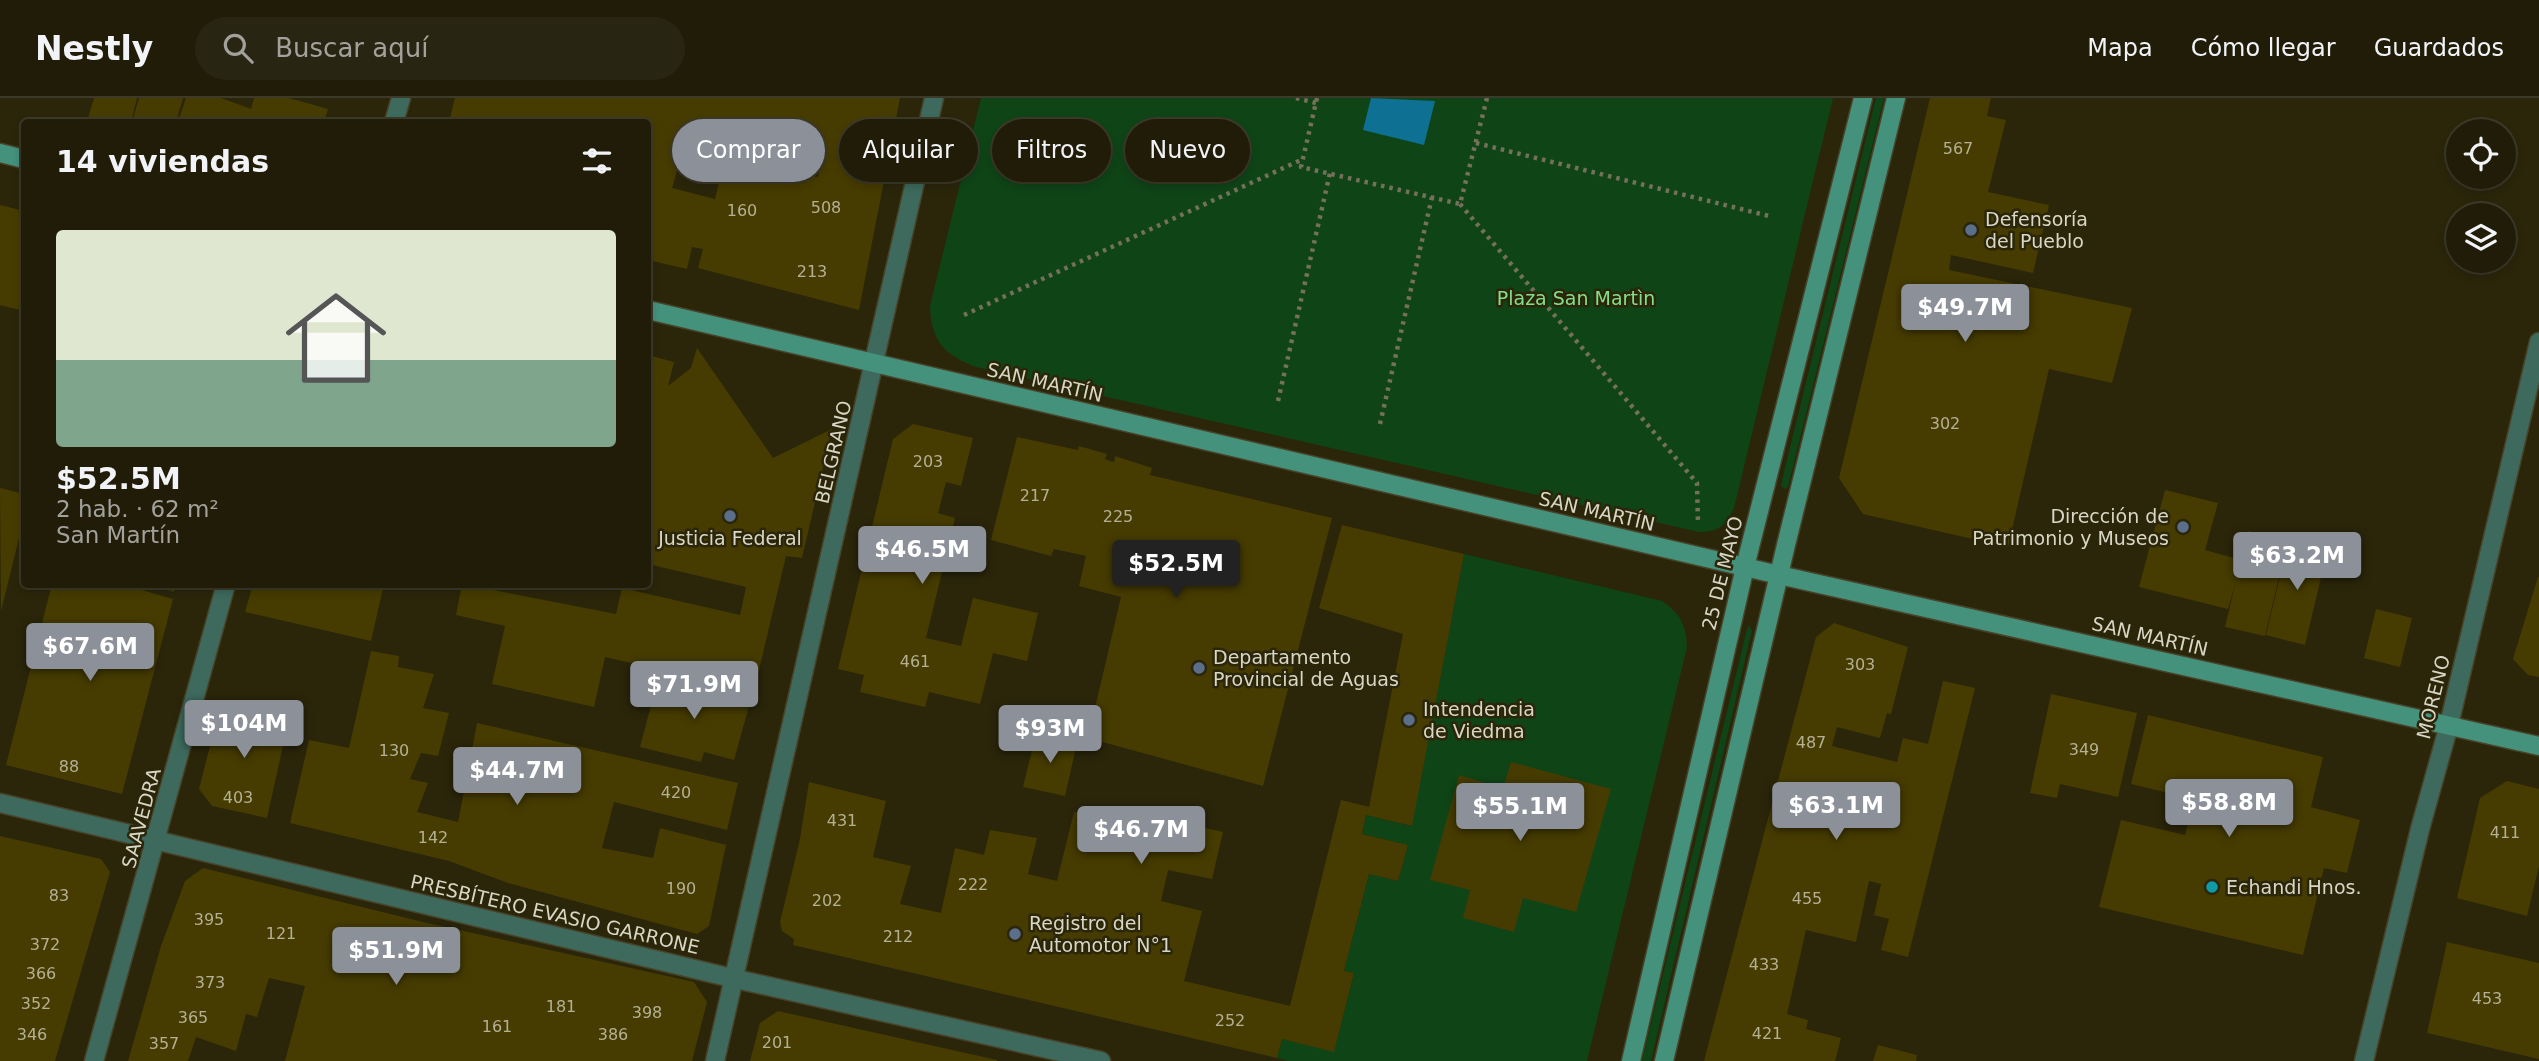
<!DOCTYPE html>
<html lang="es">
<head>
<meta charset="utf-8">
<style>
  :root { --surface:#201c08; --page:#282512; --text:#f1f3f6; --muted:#a2a19c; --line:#3d3a29; --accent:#8c9099 }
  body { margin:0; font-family:"DejaVu Sans",sans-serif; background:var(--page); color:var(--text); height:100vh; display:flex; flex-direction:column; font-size:26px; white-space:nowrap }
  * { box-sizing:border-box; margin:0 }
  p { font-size:23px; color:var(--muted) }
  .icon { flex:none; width:38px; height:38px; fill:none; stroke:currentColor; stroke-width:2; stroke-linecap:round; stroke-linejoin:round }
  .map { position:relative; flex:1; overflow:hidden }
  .drawer { position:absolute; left:21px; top:21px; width:630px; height:469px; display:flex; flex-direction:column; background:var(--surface); border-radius:7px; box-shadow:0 4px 10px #0003,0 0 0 2px var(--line) }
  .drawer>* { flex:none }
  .guide { position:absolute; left:672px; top:21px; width:665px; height:63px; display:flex; gap:14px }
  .fabs { position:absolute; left:2446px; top:21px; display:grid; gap:14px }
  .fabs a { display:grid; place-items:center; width:70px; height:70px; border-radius:50%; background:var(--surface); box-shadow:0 4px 10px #0003,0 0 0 2px var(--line); font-size:35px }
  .price { position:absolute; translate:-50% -60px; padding:0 16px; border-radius:7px; background:var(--accent); color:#fff; font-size:23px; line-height:46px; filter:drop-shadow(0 2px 4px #0008) }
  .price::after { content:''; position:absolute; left:50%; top:42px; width:21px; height:16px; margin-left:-10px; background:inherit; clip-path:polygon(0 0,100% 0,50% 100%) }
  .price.active { background:#222; color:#fff }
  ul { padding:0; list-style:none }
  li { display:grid; align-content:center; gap:14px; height:371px; padding:0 35px }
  li span { display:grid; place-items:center; height:217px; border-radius:7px; color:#555 }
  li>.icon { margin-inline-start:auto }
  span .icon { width:126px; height:126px; fill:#fffc; stroke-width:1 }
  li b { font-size:30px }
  h2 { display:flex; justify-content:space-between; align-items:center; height:84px; padding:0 35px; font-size:30px }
  .tag { padding:0 24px; border-radius:32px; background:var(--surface); box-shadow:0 4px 10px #0003,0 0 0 2px var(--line); font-size:24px; line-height:63px }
  .tag.active { background:var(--accent); color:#fff }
  header { display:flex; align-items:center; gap:42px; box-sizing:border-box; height:98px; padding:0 35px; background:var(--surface); border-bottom:2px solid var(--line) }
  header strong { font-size:33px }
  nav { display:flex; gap:38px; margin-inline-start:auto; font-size:24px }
  .search { width:490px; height:63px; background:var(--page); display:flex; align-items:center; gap:18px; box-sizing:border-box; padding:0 24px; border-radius:38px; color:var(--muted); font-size:26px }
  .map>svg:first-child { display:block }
  .green { fill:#0f4417 }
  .water { fill:#0e7093 }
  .building { fill:#463c01; fill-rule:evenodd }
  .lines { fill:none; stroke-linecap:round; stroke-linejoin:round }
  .street-casing { stroke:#474228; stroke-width:21 }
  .secondary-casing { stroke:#474228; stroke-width:21 }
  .path { stroke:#747059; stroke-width:4.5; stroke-dasharray:3.5 5; stroke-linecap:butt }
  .street { stroke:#3d6a5d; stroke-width:18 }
  .secondary { stroke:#44917c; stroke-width:18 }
  .service-dot { fill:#5c6f8a; stroke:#2b260a; stroke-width:2.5 }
  .culture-dot { fill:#0f9aa8; stroke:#2b260a; stroke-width:2.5 }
  .labels { text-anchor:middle; stroke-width:5; stroke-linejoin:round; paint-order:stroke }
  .number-label { font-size:16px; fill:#b4b094 }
  .poi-label { font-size:19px; fill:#d8d6c5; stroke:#2b260a; text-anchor:start }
  .park-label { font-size:19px; fill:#81e087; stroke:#2b260a }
  .street-label { font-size:19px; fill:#d8d6c5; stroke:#2b260a }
</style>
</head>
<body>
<header>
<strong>Nestly</strong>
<div class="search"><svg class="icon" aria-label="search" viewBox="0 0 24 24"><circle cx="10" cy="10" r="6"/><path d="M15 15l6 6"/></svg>Buscar aquí</div>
<nav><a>Mapa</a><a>Cómo llegar</a><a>Guardados</a></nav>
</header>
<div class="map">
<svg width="2539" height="963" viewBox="0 0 2539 963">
  <rect width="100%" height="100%" fill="#2b260a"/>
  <g class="green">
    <path d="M981,0H1833L1734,410C1725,428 1719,434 1699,434L976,269C944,257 931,243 930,208Z"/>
    <path d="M1876,0H1884L1788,389L1785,391L1781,388L1782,382Z"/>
    <path d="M1464,456L1662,503C1680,515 1686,527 1687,549L1587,963H1288L1277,960L1282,941L1334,953L1354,875L1344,873L1369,776L1398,783L1408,747L1362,736L1366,717L1411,728Z"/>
    <path d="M1748,527L1752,532L1651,963H1642Z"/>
  </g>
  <path class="water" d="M1371,0L1435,3L1424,47L1363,32Z"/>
  <g class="building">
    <path d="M94,0H137L131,24H87Z"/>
    <path d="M139,0H183L176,24H132Z"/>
    <path d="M186,0H221L251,11L254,0H289L328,11L324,24H178Z"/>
    <path d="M455,0H900L859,212L698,170L703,151L692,149L687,171L648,162V24H449ZM691,21L717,28L713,48L686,41ZM711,57L725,59L715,101L672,90L677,73L705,80ZM799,60L821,65L818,79L796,74Z"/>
    <path d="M1930,0H1991L1987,18L2006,22L1988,94L2049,107L2033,175L1951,157L1949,172L2132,210L2112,285L2049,271L2008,449L1863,416L1839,380Z"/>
    <path d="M0,107L24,113V213L0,207Z"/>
    <path d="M697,250L773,360L832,331L802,460L786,458L754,593L605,559L594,609L492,586L505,528L456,517L462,486L616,516L622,490L740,517L746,489L648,466V257L674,264L668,288L691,270Z"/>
    <path d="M913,326L973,340L961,388L946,384L938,415L955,420L926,540L961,548L973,500L1038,515L1027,563L993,555L980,606L929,594L925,609L860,594L864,577L838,571L893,341Z"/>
    <path d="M1017,339L1078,352L1079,348L1107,356L1105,361L1110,363L1114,364L1115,358L1152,370L1150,377L1332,420L1263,688L1088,640L1121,499L1079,488L1086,458L1054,451L1051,458L991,442Z"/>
    <path d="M0,390L24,396V420L1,513Z"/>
    <path d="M2165,392L2218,405L2205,452L2241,462L2248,433L2288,442L2265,538L2225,529L2236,483L2228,511L2139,489Z"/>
    <path d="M1342,427L1464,456L1412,728L1366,717L1362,736L1408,747L1398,783L1369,776L1344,873L1354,875L1334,954L1282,941L1277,960L793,847L794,841L782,833L780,824L800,741L809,684L886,703L873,759L911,768L900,806L941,815L955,750L984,757L990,732L1037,740L1028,776L1057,783L1074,714L1137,730L1141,715L1223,734L1212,781L1168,772L1161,803L1202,813L1184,883L1290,908L1341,702L1369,709L1403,536L1319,510Z"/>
    <path d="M2289,441L2328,450L2305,547L2266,537Z"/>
    <path d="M2538,479H2539V579L2528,577L2513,561Z"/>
    <path d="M52,486H121L173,501L122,696L6,667Z"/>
    <path d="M150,486H176L174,494Z"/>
    <path d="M253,486H384L371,543L245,514Z"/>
    <path d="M2376,511L2412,520L2400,569L2364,560Z"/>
    <path d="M1834,525L1908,549L1891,616L1887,615L1880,640L1837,629L1832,648L1897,664L1903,640L1928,646L1943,583L1975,590L1908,859L1881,852L1889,821L1874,817L1881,786L1869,783L1856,844L1806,832L1787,916L1808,922L1806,931L1841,940L1835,963H1704L1816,539Z"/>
    <path d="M371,553L399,558L398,569L434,576L423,610L449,615L438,658L421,655L410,681L428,685L417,714L458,724L477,625L738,685L727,732L614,704L602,750L653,760L660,730L726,747L709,828L697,836L508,785L449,763L290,725L309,642L349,650Z"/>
    <path d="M659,577L751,601L734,662L704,654L701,664L640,649Z"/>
    <path d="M2051,596L2137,615L2118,699L2060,686L2057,700L2030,695Z"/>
    <path d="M221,605L289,621L267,720L212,708L199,691Z"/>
    <path d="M2148,617L2323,659L2311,709L2360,722L2347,775L2324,770L2303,857L2099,809L2121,722L2185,737L2194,701L2131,686Z"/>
    <path d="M1036,636L1077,645L1065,698L1023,689Z"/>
    <path d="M1511,664L1611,691L1576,814L1523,800L1514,834L1463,820L1470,792L1430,782L1459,677L1503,690Z"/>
    <path d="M2507,683L2539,691V768L2527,818L2457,800L2480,700Z"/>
    <path d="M0,738L101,761L110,774L55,963H0Z"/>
    <path d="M203,770L423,824L694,884L707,904L692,963H285L305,888L269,880L257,919L246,916L236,953L196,939L188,963H128L161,848L185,783Z"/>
    <path d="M2447,844L2539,865V961L2427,935Z"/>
    <path d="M778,913L997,962V963H750L760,925Z"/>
    <path d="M1878,947L1917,957L1916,963H1873Z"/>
  </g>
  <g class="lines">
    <defs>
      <g id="street">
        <path d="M394,24L401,0"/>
        <path d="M0,705L736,881L1101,963"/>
        <path d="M94,963L226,486"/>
        <path d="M715,963L934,0"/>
        <path d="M2364,963L2420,731L2449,627L2539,244"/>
      </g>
      <g id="secondary">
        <path d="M0,55L24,61"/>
        <path d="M648,212L1779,477L2539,648"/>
        <path d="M1631,963L1745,469L1863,0"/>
        <path d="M1664,963L1786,447L1896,0"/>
      </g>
    </defs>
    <use href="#street" class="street-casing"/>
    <use href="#secondary" class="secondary-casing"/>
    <g class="path">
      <path d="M1296,0L1316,5"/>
      <path d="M1317,0L1301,69L1460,106L1487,0"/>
      <path d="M1476,45L1769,118"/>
      <path d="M1460,106L1697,385L1698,426"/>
      <path d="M964,217L1303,61"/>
      <path d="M1278,303L1330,75"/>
      <path d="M1380,326L1432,99"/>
    </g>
    <use href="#street" class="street"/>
    <use href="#secondary" class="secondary"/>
  </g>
  <g class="service-dot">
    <circle cx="1971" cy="132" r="7"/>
    <circle cx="730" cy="418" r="7"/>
    <circle cx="2183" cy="429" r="7"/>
    <circle cx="1199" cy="570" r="7"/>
    <circle cx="1409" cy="622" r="7"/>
    <circle cx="1015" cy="836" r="7"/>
  </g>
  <circle class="culture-dot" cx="2212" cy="789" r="7"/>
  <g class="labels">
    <g class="number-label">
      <text x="1958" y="56">567</text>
      <text x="826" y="115">508</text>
      <text x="742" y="118">160</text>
      <text x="812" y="179">213</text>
      <text x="1945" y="331">302</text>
      <text x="928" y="369">203</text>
      <text x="1035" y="403">217</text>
      <text x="1118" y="424">225</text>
      <text x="915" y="569">461</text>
      <text x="1860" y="572">303</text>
      <text x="1811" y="650">487</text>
      <text x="2084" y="657">349</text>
      <text x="394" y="658">130</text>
      <text x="69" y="674">88</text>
      <text x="676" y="700">420</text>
      <text x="238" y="705">403</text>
      <text x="842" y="728">431</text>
      <text x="2505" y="740">411</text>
      <text x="433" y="745">142</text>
      <text x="973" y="792">222</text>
      <text x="681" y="796">190</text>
      <text x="59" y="803">83</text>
      <text x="1807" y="806">455</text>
      <text x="827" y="808">202</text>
      <text x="209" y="827">395</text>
      <text x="281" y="841">121</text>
      <text x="898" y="844">212</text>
      <text x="45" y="852">372</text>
      <text x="1764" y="872">433</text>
      <text x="41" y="881">366</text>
      <text x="210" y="890">373</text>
      <text x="2487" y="906">453</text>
      <text x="36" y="911">352</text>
      <text x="561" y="914">181</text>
      <text x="647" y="920">398</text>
      <text x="193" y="925">365</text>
      <text x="1230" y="928">252</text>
      <text x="497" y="934">161</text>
      <text x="1767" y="941">421</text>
      <text x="32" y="942">346</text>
      <text x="613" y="942">386</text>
      <text x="777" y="950">201</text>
      <text x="164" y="951">357</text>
    </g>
    <g class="poi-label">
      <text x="1985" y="128">Defensoría<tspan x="1985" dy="22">del Pueblo</tspan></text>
      <text x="2169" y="425" text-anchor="end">Dirección de<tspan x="2169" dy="22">Patrimonio y Museos</tspan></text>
      <text x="730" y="447" text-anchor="middle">Justicia Federal</text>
      <text x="1213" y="566">Departamento<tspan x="1213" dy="22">Provincial de Aguas</tspan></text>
      <text x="1423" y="618">Intendencia<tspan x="1423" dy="22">de Viedma</tspan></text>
      <text x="2226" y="796">Echandi Hnos.</text>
      <text x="1029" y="832">Registro del<tspan x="1029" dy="22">Automotor N°1</tspan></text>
    </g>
    <g class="park-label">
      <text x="1576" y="207">Plaza San Martìn</text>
    </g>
    <g class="street-label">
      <text transform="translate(1045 284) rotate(13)" y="7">SAN MARTÍN</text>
      <text transform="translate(833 354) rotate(-77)" y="7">BELGRANO</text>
      <text transform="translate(1597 413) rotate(13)" y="7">SAN MARTÍN</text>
      <text transform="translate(1722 475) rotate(-76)" y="7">25 DE MAYO</text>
      <text transform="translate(2150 538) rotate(13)" y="7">SAN MARTÍN</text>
      <text transform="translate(2433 599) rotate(-76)" y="7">MORENO</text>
      <text transform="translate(141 720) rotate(-75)" y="7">SAAVEDRA</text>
      <text transform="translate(555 816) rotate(13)" y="7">PRESBÍTERO EVASIO GARRONE</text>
    </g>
  </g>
</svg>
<div class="fabs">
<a><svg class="icon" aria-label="locate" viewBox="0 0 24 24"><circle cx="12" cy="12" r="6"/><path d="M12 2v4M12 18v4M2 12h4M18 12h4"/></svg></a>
<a><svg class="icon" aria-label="layers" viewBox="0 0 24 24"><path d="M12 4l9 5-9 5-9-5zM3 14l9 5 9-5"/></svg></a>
</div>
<b class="price" style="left:1965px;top:246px">$49.7M</b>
<b class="price" style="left:922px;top:488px">$46.5M</b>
<b class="price" style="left:2297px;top:494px">$63.2M</b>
<b class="price active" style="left:1176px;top:502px">$52.5M</b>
<b class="price" style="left:90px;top:585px">$67.6M</b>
<b class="price" style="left:694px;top:623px">$71.9M</b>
<b class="price" style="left:244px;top:662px">$104M</b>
<b class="price" style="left:1050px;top:667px">$93M</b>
<b class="price" style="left:517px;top:709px">$44.7M</b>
<b class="price" style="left:2229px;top:741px">$58.8M</b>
<b class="price" style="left:1836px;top:744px">$63.1M</b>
<b class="price" style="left:1520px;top:745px">$55.1M</b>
<b class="price" style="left:1141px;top:768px">$46.7M</b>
<b class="price" style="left:396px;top:889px">$51.9M</b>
<div class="guide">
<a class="tag active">Comprar</a>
<a class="tag">Alquilar</a>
<a class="tag">Filtros</a>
<a class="tag">Nuevo</a>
</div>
<section class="drawer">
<h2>14 viviendas<svg class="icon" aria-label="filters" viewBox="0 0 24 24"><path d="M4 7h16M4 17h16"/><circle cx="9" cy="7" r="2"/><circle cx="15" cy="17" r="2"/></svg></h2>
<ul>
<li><span style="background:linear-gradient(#dfe7d0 60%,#7fa58c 0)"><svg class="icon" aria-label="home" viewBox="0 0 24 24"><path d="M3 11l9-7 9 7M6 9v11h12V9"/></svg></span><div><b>$52.5M</b><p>2 hab. · 62 m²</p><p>San Martín</p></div></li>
</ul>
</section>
</div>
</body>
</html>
